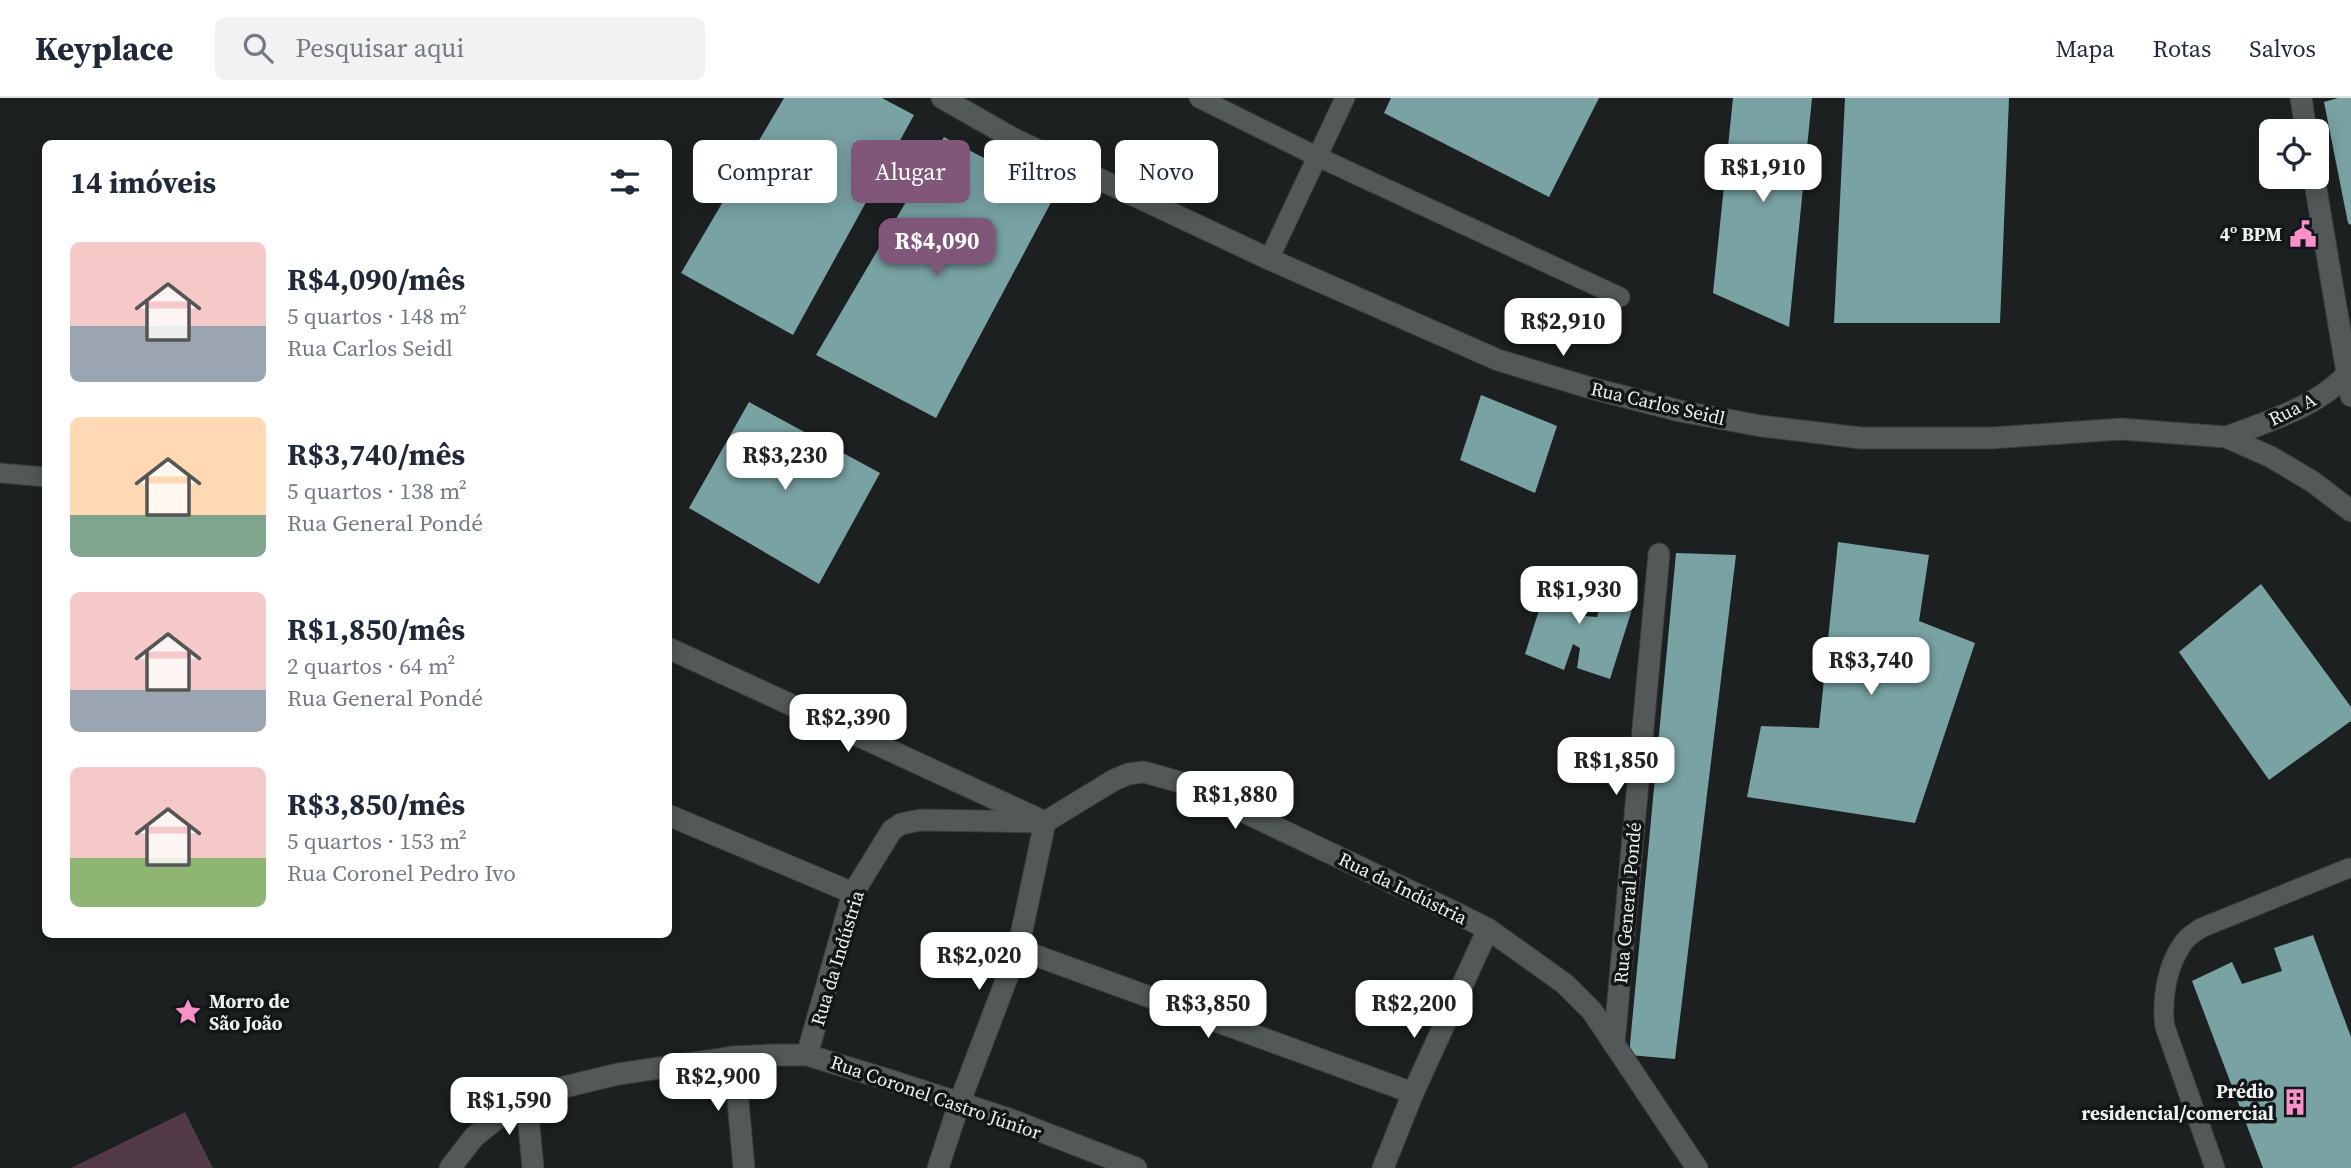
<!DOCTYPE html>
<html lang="pt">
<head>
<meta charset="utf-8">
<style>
  :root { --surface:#fff; --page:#f2f2f3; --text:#1f2937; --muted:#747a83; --line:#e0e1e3; --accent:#815779 }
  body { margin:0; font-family:"Source Serif 4",serif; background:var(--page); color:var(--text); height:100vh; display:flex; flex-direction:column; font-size:26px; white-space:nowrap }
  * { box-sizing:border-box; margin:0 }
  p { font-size:23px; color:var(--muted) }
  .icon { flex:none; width:38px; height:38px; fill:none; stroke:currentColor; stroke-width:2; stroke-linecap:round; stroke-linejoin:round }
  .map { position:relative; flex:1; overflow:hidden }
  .drawer { position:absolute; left:42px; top:42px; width:630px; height:798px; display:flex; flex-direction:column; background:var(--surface); border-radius:10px; box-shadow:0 4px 18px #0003 }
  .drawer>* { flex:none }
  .banner { position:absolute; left:693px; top:42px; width:665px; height:63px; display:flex; gap:14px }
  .controls { position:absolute; left:2259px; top:21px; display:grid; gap:14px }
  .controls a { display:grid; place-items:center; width:70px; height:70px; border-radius:10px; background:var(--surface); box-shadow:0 4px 18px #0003; font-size:35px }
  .price { position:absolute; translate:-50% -60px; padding:0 16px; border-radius:14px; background:#fff; color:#222; font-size:23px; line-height:46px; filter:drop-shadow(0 2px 4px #0008) }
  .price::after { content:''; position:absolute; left:50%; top:42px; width:21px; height:16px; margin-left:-10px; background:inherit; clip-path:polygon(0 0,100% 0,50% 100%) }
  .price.current { background:var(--accent); color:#fff }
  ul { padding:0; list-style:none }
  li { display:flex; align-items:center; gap:21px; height:175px; padding:0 28px }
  li span { display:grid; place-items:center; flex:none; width:196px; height:140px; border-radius:10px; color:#555 }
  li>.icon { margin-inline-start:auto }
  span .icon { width:84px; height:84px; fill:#fffc; stroke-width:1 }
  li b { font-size:30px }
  h2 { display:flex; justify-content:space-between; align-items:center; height:84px; padding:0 28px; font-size:30px }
  .pill { padding:0 24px; border-radius:10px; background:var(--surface); box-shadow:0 4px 18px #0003; font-size:24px; line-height:63px }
  .pill.current { background:var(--accent); color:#fff }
  header { display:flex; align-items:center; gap:42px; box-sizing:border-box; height:98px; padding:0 35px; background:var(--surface); border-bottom:2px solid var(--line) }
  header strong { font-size:33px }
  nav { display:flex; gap:38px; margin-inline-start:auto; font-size:24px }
  .search { width:490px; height:63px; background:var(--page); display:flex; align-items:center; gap:18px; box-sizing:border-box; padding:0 24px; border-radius:10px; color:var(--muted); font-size:26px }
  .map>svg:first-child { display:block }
  .green { fill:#513946 }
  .building { fill:#79a2a3 }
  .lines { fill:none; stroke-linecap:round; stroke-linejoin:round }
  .lane-casing { stroke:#393c3c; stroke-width:21 }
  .street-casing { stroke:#393c3c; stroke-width:23 }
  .secondary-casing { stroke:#393c3c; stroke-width:23 }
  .lane { stroke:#535858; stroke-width:19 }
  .street { stroke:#535858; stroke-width:21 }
  .secondary { stroke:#535858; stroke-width:21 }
  .labels { text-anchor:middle; stroke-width:7; stroke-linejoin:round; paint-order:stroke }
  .poi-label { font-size:19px; font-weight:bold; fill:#eff1f1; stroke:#121616; text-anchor:end }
  .street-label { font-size:19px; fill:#eff1f1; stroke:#121616 }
</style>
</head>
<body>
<header>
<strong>Keyplace</strong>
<div class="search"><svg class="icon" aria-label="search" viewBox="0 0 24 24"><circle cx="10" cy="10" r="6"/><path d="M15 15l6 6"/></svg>Pesquisar aqui</div>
<nav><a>Mapa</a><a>Rotas</a><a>Salvos</a></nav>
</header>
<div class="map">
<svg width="2351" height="1070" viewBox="0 0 2351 1070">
  <rect width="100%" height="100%" fill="#1c2020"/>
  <path class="green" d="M185,1014L213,1070H71Z"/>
  <g class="building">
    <path d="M784,0H882L914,17L793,237L681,175Z"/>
    <path d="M1391,0H1599L1549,99L1384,15Z"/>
    <path d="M1733,0H1812L1789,229L1713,195Z"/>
    <path d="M1845,0H2009L2000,225H1834Z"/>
    <path d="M2338,0H2351V127L2348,125L2324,4Z"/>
    <path d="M944,39L1055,97L936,320L816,257Z"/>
    <path d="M1481,297L1557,328L1535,395L1460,362Z"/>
    <path d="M749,304L880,375L819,486L689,410Z"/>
    <path d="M1838,444L1929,457L1919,523L1975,545L1915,725L1747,699L1761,628L1819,630Z"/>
    <path d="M1676,455L1736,457L1675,961L1629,957Z"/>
    <path d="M1551,475L1593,485L1584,518L1597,519L1604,490L1635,502L1610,581L1577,570L1580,550L1573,546L1564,572L1525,556Z"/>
    <path d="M2261,486L2351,609V623L2269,682L2179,554Z"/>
    <path d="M2313,837L2351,939V1070H2263L2192,883L2232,864L2242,886L2282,873L2274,850Z"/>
  </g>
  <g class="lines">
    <defs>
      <g id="lane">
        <path d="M1199,0L1318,59L1620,199"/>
        <path d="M1269,161L1345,0"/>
        <path d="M0,375L46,379"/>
        <path d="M2215,1070L2165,929C2161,902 2167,866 2184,844C2188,838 2195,834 2201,830L2349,770"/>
      </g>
      <g id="street">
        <path d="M2301,0L2306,33"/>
        <path d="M2314,79L2351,298"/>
        <path d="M2226,339C2266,324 2324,307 2351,271"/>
        <path d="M668,550L1045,724L1018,851L959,1006L938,1070"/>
        <path d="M668,717L853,795"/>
        <path d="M1018,851L1413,995"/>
        <path d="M1614,946L1659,456"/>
        <path d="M807,957L853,795L892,732L901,726L920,722L1045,724L1114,682L1128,676L1144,674L1183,685L1456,815L1488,831L1565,886L1592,913L1697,1070"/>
        <path d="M734,959L744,1070"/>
        <path d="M527,1006L533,1070"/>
        <path d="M450,1070L474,1039L500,1018L560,990L618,976L734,959L774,957H807L886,981L1009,1021L1136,1070"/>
        <path d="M1383,1070L1413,995L1488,831"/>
      </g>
      <path id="secondary" d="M942,0L1014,41L1269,161L1498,262L1587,289L1680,313L1761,328L1861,340H1992L2121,331L2226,339L2271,359L2313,384L2351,413"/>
    </defs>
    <use href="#lane" class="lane-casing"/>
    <use href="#street" class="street-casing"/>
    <use href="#secondary" class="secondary-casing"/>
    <use href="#lane" class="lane"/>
    <use href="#street" class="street"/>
    <use href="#secondary" class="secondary"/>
  </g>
  <defs>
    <symbol id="civic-bare" viewBox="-9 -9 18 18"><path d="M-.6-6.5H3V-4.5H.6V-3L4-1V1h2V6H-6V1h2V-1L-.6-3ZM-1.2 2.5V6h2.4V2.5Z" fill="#f990ca" stroke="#121616" stroke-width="2.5" paint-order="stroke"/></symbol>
    <symbol id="sight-bare" viewBox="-9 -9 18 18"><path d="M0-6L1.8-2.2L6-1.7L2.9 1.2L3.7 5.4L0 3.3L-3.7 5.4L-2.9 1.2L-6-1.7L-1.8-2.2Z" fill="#f990ca" stroke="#121616" stroke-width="2.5" paint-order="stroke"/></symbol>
    <symbol id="building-bare" viewBox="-9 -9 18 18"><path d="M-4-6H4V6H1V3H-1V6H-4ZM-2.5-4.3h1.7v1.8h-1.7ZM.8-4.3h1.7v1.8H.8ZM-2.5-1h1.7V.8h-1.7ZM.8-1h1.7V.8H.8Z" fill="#f990ca" stroke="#121616" stroke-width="2.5" paint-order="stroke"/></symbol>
  </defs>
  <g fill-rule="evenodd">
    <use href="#civic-bare" x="2284" y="117" width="38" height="38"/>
    <use href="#sight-bare" x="169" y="895" width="38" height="38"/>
    <use href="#building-bare" x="2276" y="985" width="38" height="38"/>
  </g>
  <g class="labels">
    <g class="poi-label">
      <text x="2282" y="143">4º BPM</text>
      <text x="209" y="910" text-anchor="start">Morro de<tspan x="209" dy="22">São João</tspan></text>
      <text x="2274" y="1000">Prédio<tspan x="2274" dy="22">residencial/comercial</tspan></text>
    </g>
    <g class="street-label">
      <text transform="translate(1658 305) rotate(13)" y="7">Rua Carlos Seidl</text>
      <text transform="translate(2292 311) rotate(-26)" y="7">Rua A</text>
      <text transform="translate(1403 790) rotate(26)" y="7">Rua da Indústria</text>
      <text transform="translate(1627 805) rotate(-85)" y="7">Rua General Pondé</text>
      <text transform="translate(837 860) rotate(-73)" y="7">Rua da Indústria</text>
      <text transform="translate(936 999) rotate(19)" y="7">Rua Coronel Castro Júnior</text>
    </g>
  </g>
</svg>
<div class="controls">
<a><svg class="icon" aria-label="locate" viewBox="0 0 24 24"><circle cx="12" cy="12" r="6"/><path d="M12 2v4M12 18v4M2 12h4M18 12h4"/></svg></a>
</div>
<b class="price" style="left:1763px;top:106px">R$1,910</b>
<b class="price current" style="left:937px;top:180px">R$4,090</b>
<b class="price" style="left:1563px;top:260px">R$2,910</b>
<b class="price" style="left:785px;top:394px">R$3,230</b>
<b class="price" style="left:1579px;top:528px">R$1,930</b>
<b class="price" style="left:1871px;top:599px">R$3,740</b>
<b class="price" style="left:848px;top:656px">R$2,390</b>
<b class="price" style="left:1616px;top:699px">R$1,850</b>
<b class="price" style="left:1235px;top:733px">R$1,880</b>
<b class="price" style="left:979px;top:894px">R$2,020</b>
<b class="price" style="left:1208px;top:942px">R$3,850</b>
<b class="price" style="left:1414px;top:942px">R$2,200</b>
<b class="price" style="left:718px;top:1015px">R$2,900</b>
<b class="price" style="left:509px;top:1039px">R$1,590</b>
<div class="banner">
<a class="pill">Comprar</a>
<a class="pill current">Alugar</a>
<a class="pill">Filtros</a>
<a class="pill">Novo</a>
</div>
<section class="drawer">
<h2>14 imóveis<svg class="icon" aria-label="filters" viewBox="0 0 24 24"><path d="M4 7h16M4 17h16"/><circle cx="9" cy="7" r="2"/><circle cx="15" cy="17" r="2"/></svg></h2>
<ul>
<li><span style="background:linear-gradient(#f6c9c9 60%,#9aa5b1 0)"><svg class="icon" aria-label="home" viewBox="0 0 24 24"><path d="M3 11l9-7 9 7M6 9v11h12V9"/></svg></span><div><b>R$4,090/mês</b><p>5 quartos · 148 m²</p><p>Rua Carlos Seidl</p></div></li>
<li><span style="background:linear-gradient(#ffd9b3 70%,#7fa58c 0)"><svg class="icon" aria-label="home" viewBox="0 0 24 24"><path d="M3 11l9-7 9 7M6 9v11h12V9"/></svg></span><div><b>R$3,740/mês</b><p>5 quartos · 138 m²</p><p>Rua General Pondé</p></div></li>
<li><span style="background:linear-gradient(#f6c9c9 70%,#9aa5b1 0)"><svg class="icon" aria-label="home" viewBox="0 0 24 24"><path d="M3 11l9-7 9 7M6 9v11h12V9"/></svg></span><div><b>R$1,850/mês</b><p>2 quartos · 64 m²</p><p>Rua General Pondé</p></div></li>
<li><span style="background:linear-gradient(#f6c9c9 65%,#8fb573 0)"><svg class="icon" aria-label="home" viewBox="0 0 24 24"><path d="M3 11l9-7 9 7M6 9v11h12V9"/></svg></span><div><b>R$3,850/mês</b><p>5 quartos · 153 m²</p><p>Rua Coronel Pedro Ivo</p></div></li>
</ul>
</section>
</div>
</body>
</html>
